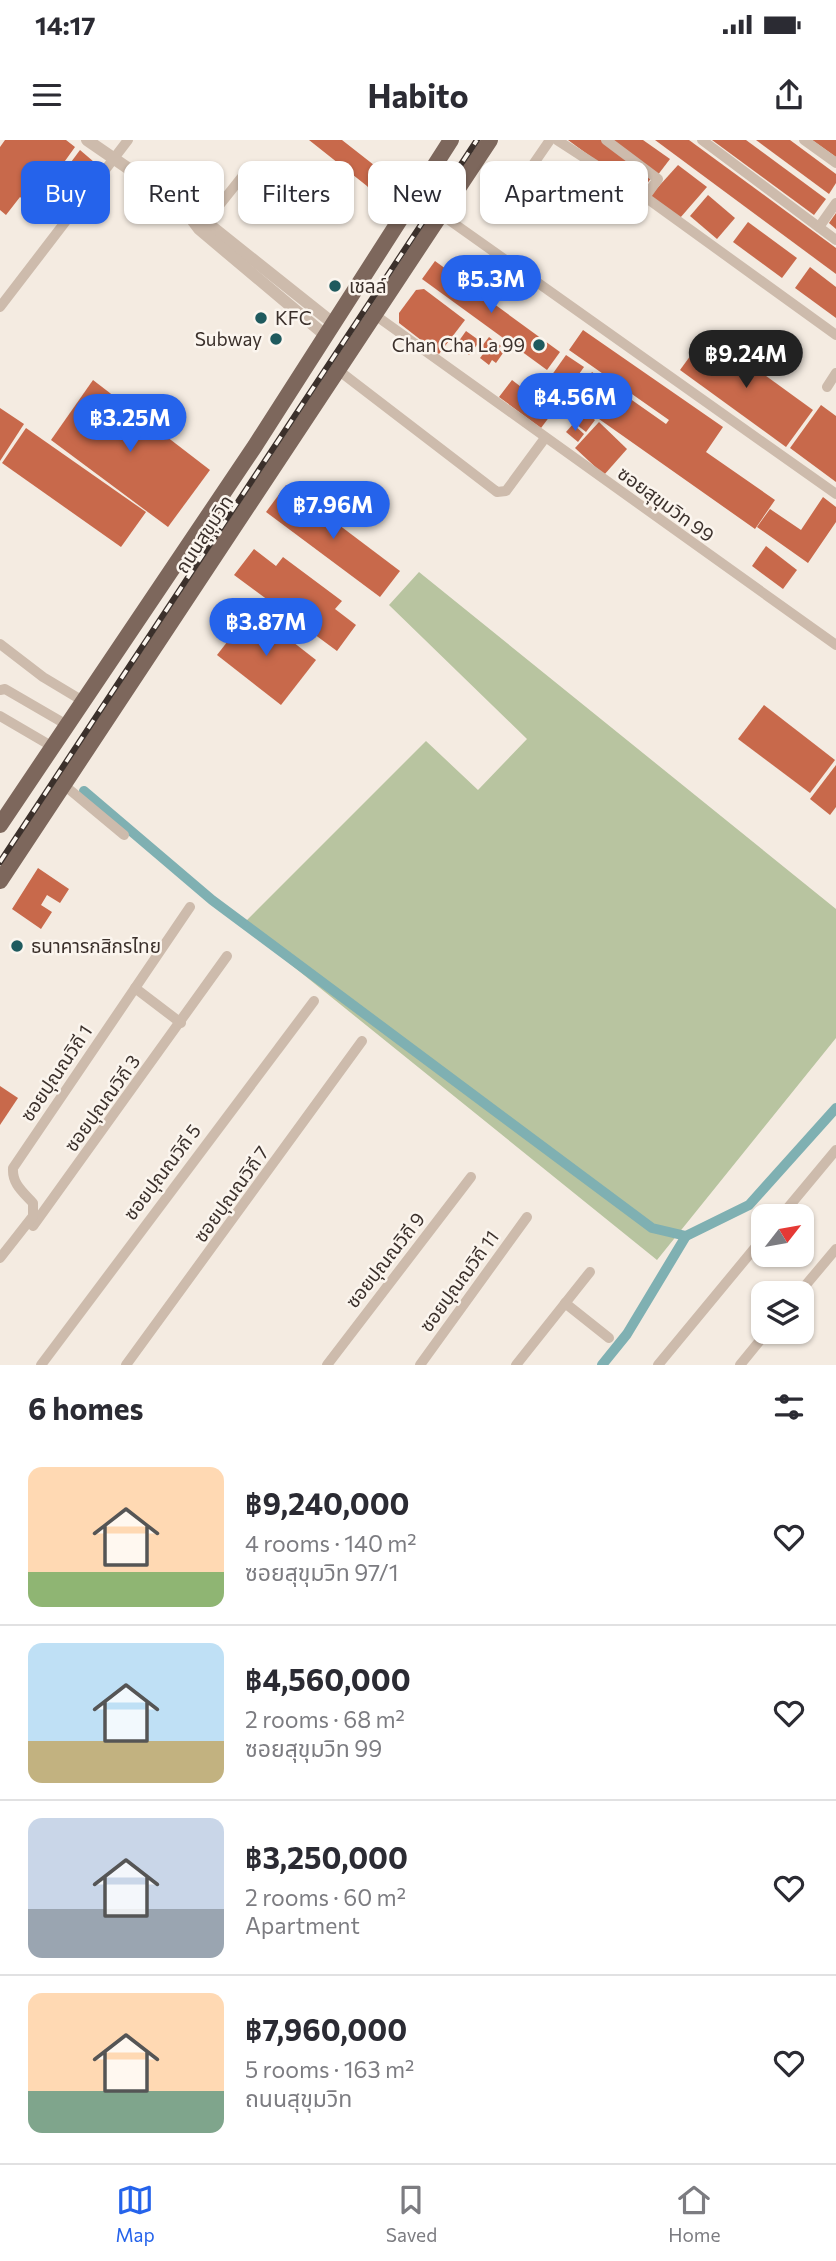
<!DOCTYPE html>
<html lang="en">
<head>
<meta charset="utf-8">
<style>
  :root { --surface:#fff; --page:#f7f7f7; --text:#2b2b33; --muted:#7c7c81; --line:#e1e1e2; --accent:#2563eb }
  body { margin:0; font-family:Commissioner,"Noto Sans Thai",sans-serif; background:var(--page); color:var(--text); height:100vh; display:flex; flex-direction:column; font-size:26px; white-space:nowrap }
  * { box-sizing:border-box; margin:0 }
  p { font-size:23px; color:var(--muted) }
  .icon { flex:none; width:38px; height:38px; fill:none; stroke:currentColor; stroke-width:2; stroke-linecap:round; stroke-linejoin:round }
  .map { position:relative; height:1225px; overflow:hidden }
  .side { display:flex; flex-direction:column; background:var(--surface); flex:1 }
  .side>* { flex:none }
  .banner { position:absolute; left:21px; top:21px; width:794px; height:63px; display:flex; gap:14px }
  .needle { width:46px; rotate:59deg }
  .controls { position:absolute; left:751px; top:1064px; display:grid; gap:14px }
  .controls a { display:grid; place-items:center; width:63px; height:63px; border-radius:14px; background:var(--surface); box-shadow:0 2px 5px #0004; font-size:35px }
  .price { position:absolute; translate:-50% -60px; padding:0 16px; border-radius:24px; background:var(--accent); color:#fff; font-size:23px; line-height:46px; filter:drop-shadow(0 2px 4px #0008) }
  .price::after { content:''; position:absolute; left:50%; top:42px; width:21px; height:16px; margin-left:-10px; background:inherit; clip-path:polygon(0 0,100% 0,50% 100%) }
  .price.active { background:#222; color:#fff }
  ul { padding:0; list-style:none }
  li { display:flex; align-items:center; gap:21px; height:175px; padding:0 28px }
  li+li { border-top:2px solid var(--line) }
  li span { display:grid; place-items:center; flex:none; width:196px; height:140px; border-radius:14px; color:#555 }
  li>.icon { margin-inline-start:auto }
  span .icon { width:84px; height:84px; fill:#fffc; stroke-width:1 }
  li b { font-size:30px }
  h2 { display:flex; justify-content:space-between; align-items:center; height:84px; padding:0 28px; font-size:30px }
  .pill { padding:0 24px; border-radius:14px; background:var(--surface); box-shadow:0 2px 5px #0004; font-size:24px; line-height:63px }
  .pill.active { background:var(--accent); color:#fff }
  .status { display:flex; justify-content:space-between; align-items:center; height:49px; padding:0 35px; background:var(--surface); direction:ltr }
  .status svg { height:19px; fill:currentColor }
  header { display:flex; justify-content:space-between; align-items:center; height:91px; padding:0 28px; background:var(--surface); font-size:32px; font-weight:700 }
  .tab-bar { display:flex; justify-content:space-around; align-items:center; height:98px; border-top:2px solid var(--line); background:var(--surface); font-size:19px; color:var(--muted) }
  .tab-bar a { display:grid; justify-items:center; gap:4px }
  .tab-bar .active { color:var(--accent) }
  .map>svg:first-child { display:block }
  .green { fill:#b8c4a0 }
  .lines { fill:none; stroke-linecap:round; stroke-linejoin:round }
  .canal { stroke:#7fb0b2; stroke-width:10 }
  .building { fill:#c8694b }
  .minor { stroke:#cdbbac; stroke-width:10 }
  .tertiary { stroke:#cdbbac; stroke-width:12 }
  .primary { stroke:#7d675c; stroke-width:16 }
  .rail-casing { stroke:#3b302b; stroke-width:6 }
  .rail { stroke:#fbf5ee; stroke-width:3.5; stroke-dasharray:10; stroke-linecap:butt }
  .poi-dot { fill:#1f5a5e; stroke:#fbf5ee; stroke-width:2.5 }
  .labels { text-anchor:middle; stroke-width:5; stroke-linejoin:round; paint-order:stroke }
  .poi-label { font-size:19px; fill:#3b302b; stroke:#fbf5ee; text-anchor:start }
  .street-label { font-size:19px; fill:#3b302b; stroke:#fbf5ee }
</style>
</head>
<body>
<div class="status"><b>14:17</b><svg viewBox="0 0 49 12"><path d="M0 12V9h3v3zM5 12V6h3v6zM10 12V3h3v9zM15 12V0h3v12zM26 1h20v11H26zM47 4h2v5h-2z"/></svg></div>
<header><svg class="icon" aria-label="menu" viewBox="0 0 24 24"><path d="M4 6h16M4 12h16M4 18h16"/></svg>Habito<svg class="icon" aria-label="share" viewBox="0 0 24 24"><path d="M12 15V3M7 8l5-5 5 5M5 13v7h14v-7"/></svg></header>
<div class="map">
<svg width="836" height="1225" viewBox="0 0 836 1225">
  <rect width="100%" height="100%" fill="#f4ebe1"/>
  <path class="green" d="M419,432L836,769V898L657,1120L242,785L426,601L478,650L527,599L389,465Z"/>
  <g class="lines">
    <g class="canal">
      <path d="M84,651L212,760L652,1088L686,1096"/>
      <path d="M602,1225L627,1194L686,1096L749,1065L836,968"/>
    </g>
  </g>
  <g class="building">
    <path d="M5,0H66L75,7L32,67L20,57L6,75L0,70V7Z"/>
    <path d="M309,0H342L379,29L393,34L396,39L394,51L386,58H376L367,46Z"/>
    <path d="M568,0H602L652,37L640,53Z"/>
    <path d="M609,0H643L670,19L657,36Z"/>
    <path d="M655,0H689L783,69L836,108V134Z"/>
    <path d="M712,0H746L826,59L814,75Z"/>
    <path d="M756,0H790L836,34V43L829,54Z"/>
    <path d="M812,0H836V17Z"/>
    <path d="M80,10L101,28L74,62L54,45Z"/>
    <path d="M678,25L707,47L680,78L650,56Z"/>
    <path d="M708,55L735,78L717,99L690,76Z"/>
    <path d="M836,73V89L829,83Z"/>
    <path d="M748,82L797,118L782,138L733,102Z"/>
    <path d="M435,121L560,212L547,230L422,139Z"/>
    <path d="M810,127L836,147V178L795,148Z"/>
    <path d="M424,149L465,180L439,214L399,183V173L416,150Z"/>
    <path d="M583,190L723,287L706,312L775,360L755,389L572,260L592,232L666,284L669,280L569,210Z"/>
    <path d="M466,191L480,201L469,215L456,205Z"/>
    <path d="M707,193L813,270L786,307L680,230Z"/>
    <path d="M489,197L501,206L498,209L503,213L496,223L492,220L489,225L480,218L486,210L482,206Z"/>
    <path d="M566,215L584,227L567,251L549,239Z"/>
    <path d="M540,237L565,256L541,288L499,257L512,240L529,253Z"/>
    <path d="M93,240L210,330L168,387L51,300Z"/>
    <path d="M572,262L595,280L586,292L563,274Z"/>
    <path d="M821,265L836,276V342L790,308Z"/>
    <path d="M0,268L24,284L0,321Z"/>
    <path d="M599,282L627,309L604,335L575,308Z"/>
    <path d="M573,284L584,294L578,302L566,292Z"/>
    <path d="M26,288L146,372L121,407L2,323Z"/>
    <path d="M286,345L400,431L380,457L266,372Z"/>
    <path d="M823,357L836,367V382L808,423L757,387L770,369L801,390Z"/>
    <path d="M766,406L797,430L783,449L752,426Z"/>
    <path d="M254,409L276,426L283,417L342,461L335,469L356,485L337,511L234,435Z"/>
    <path d="M252,470L316,520L281,565L217,515Z"/>
    <path d="M764,565L835,620L810,653L738,599Z"/>
    <path d="M836,625V667L830,675L810,659Z"/>
    <path d="M38,728L69,749L60,763L47,755L41,765L52,772L41,789L12,769Z"/>
    <path d="M0,946L18,958L0,985Z"/>
  </g>
  <g class="lines">
    <g class="minor">
      <path d="M557,0L645,57L836,195"/>
      <path d="M606,0L658,39L645,57"/>
      <path d="M702,0L836,100"/>
      <path d="M804,0L836,23"/>
      <path d="M519,45L550,0"/>
      <path d="M442,75L836,354"/>
      <path d="M206,82L249,28L268,30"/>
      <path d="M819,87L836,63"/>
      <path d="M0,167L128,0"/>
      <path d="M375,175L836,505"/>
      <path d="M338,230L497,352L506,351L545,298"/>
      <path d="M827,247L836,233"/>
      <path d="M0,504L43,537L83,561"/>
      <path d="M0,550L5,549L67,585"/>
      <path d="M0,576L53,607"/>
      <path d="M64,645L124,695"/>
      <path d="M135,848L181,883"/>
      <path d="M781,1076L836,1010"/>
      <path d="M33,1086L227,816"/>
      <path d="M0,1118L33,1076V1063C23,1052 12,1044 13,1028L190,767"/>
      <path d="M799,1153L836,1109"/>
      <path d="M565,1163L609,1198"/>
      <path d="M41,1225L314,861"/>
      <path d="M126,1225L362,901"/>
      <path d="M327,1225L471,1037"/>
      <path d="M420,1225L527,1077"/>
      <path d="M516,1225L590,1132"/>
      <path d="M658,1225L763,1098"/>
      <path d="M740,1225L767,1192"/>
    </g>
    <g class="tertiary">
      <path d="M87,0L206,82L334,184"/>
      <path d="M187,73L199,89L325,195"/>
    </g>
    <g class="primary">
      <path d="M0,685L255,306L451,0"/>
      <path d="M0,741L490,0"/>
    </g>
    <defs>
      <path id="rail" d="M0,722L477,0"/>
    </defs>
    <use href="#rail" class="rail-casing"/>
    <use href="#rail" class="rail"/>
  </g>
  <g class="poi-dot">
    <circle cx="335" cy="146" r="7"/>
    <circle cx="261" cy="178" r="7"/>
    <circle cx="276" cy="199" r="7"/>
    <circle cx="539" cy="205" r="7"/>
    <circle cx="17" cy="806" r="7"/>
  </g>
  <g class="labels">
    <g class="poi-label">
      <text x="349" y="153">เชลล์</text>
      <text x="275" y="185">KFC</text>
      <text x="262" y="206" text-anchor="end">Subway</text>
      <text x="525" y="212" text-anchor="end">Chan Cha La 99</text>
      <text x="31" y="813">ธนาคารกสิกรไทย</text>
    </g>
    <g class="street-label">
      <text transform="translate(666 364) rotate(36)" y="7">ซอยสุขุมวิท 99</text>
      <text transform="translate(204 394) rotate(-57)" y="7">ถนนสุขุมวิท</text>
      <text transform="translate(56 933) rotate(-56)" y="7">ซอยปุณณวิถี 1</text>
      <text transform="translate(102 963) rotate(-54)" y="7">ซอยปุณณวิถี 3</text>
      <text transform="translate(162 1032) rotate(-53)" y="7">ซอยปุณณวิถี 5</text>
      <text transform="translate(231 1054) rotate(-54)" y="7">ซอยปุณณวิถี 7</text>
      <text transform="translate(385 1120) rotate(-52)" y="7">ซอยปุณณวิถี 9</text>
      <text transform="translate(459 1141) rotate(-54)" y="7">ซอยปุณณวิถี 11</text>
    </g>
  </g>
</svg>
<div class="controls">
<a><svg class="needle" viewBox="-14 -14 28 28"><path d="M0-13l5 13h-10z" fill="#e53935"/><path d="M0 13l5-13h-10z" fill="#7c7c81"/></svg></a>
<a><svg class="icon" aria-label="layers" viewBox="0 0 24 24"><path d="M12 4l9 5-9 5-9-5zM3 14l9 5 9-5"/></svg></a>
</div>
<b class="price" style="left:491px;top:175px">฿5.3M</b>
<b class="price active" style="left:746px;top:250px">฿9.24M</b>
<b class="price" style="left:575px;top:293px">฿4.56M</b>
<b class="price" style="left:130px;top:314px">฿3.25M</b>
<b class="price" style="left:333px;top:401px">฿7.96M</b>
<b class="price" style="left:266px;top:518px">฿3.87M</b>
<div class="banner">
<a class="pill active">Buy</a>
<a class="pill">Rent</a>
<a class="pill">Filters</a>
<a class="pill">New</a>
<a class="pill">Apartment</a>
</div>
</div>
<section class="side">
<h2>6 homes<svg class="icon" aria-label="filters" viewBox="0 0 24 24"><path d="M4 7h16M4 17h16"/><circle cx="9" cy="7" r="2"/><circle cx="15" cy="17" r="2"/></svg></h2>
<ul>
<li><span style="background:linear-gradient(#ffd9b3 75%,#8fb573 0)"><svg class="icon" aria-label="home" viewBox="0 0 24 24"><path d="M3 11l9-7 9 7M6 9v11h12V9"/></svg></span><div><b>฿9,240,000</b><p>4 rooms · 140 m²</p><p>ซอยสุขุมวิท 97/1</p></div><svg class="icon" aria-label="heart" viewBox="0 0 24 24"><path d="M12 20l-8-8c-3-5 5-10 8-4 3-6 11-1 8 4z"/></svg></li>
<li><span style="background:linear-gradient(#bfe0f5 70%,#c2b280 0)"><svg class="icon" aria-label="home" viewBox="0 0 24 24"><path d="M3 11l9-7 9 7M6 9v11h12V9"/></svg></span><div><b>฿4,560,000</b><p>2 rooms · 68 m²</p><p>ซอยสุขุมวิท 99</p></div><svg class="icon" aria-label="heart" viewBox="0 0 24 24"><path d="M12 20l-8-8c-3-5 5-10 8-4 3-6 11-1 8 4z"/></svg></li>
<li><span style="background:linear-gradient(#c9d6e8 65%,#9aa5b1 0)"><svg class="icon" aria-label="home" viewBox="0 0 24 24"><path d="M3 11l9-7 9 7M6 9v11h12V9"/></svg></span><div><b>฿3,250,000</b><p>2 rooms · 60 m²</p><p>Apartment</p></div><svg class="icon" aria-label="heart" viewBox="0 0 24 24"><path d="M12 20l-8-8c-3-5 5-10 8-4 3-6 11-1 8 4z"/></svg></li>
<li><span style="background:linear-gradient(#ffd9b3 70%,#7fa58c 0)"><svg class="icon" aria-label="home" viewBox="0 0 24 24"><path d="M3 11l9-7 9 7M6 9v11h12V9"/></svg></span><div><b>฿7,960,000</b><p>5 rooms · 163 m²</p><p>ถนนสุขุมวิท</p></div><svg class="icon" aria-label="heart" viewBox="0 0 24 24"><path d="M12 20l-8-8c-3-5 5-10 8-4 3-6 11-1 8 4z"/></svg></li>
</ul>
</section>
<nav class="tab-bar">
<a class="active"><svg class="icon" aria-label="map" viewBox="0 0 24 24"><path d="M3 6l6-2 6 2 6-2v14l-6 2-6-2-6 2zM9 4v14M15 6v14"/></svg>Map</a>
<a><svg class="icon" aria-label="saved" viewBox="0 0 24 24"><path d="M7 4h10v16l-5-4-5 4z"/></svg>Saved</a>
<a><svg class="icon" aria-label="home" viewBox="0 0 24 24"><path d="M3 11l9-7 9 7M6 9v11h12V9"/></svg>Home</a>
</nav>
</body>
</html>
